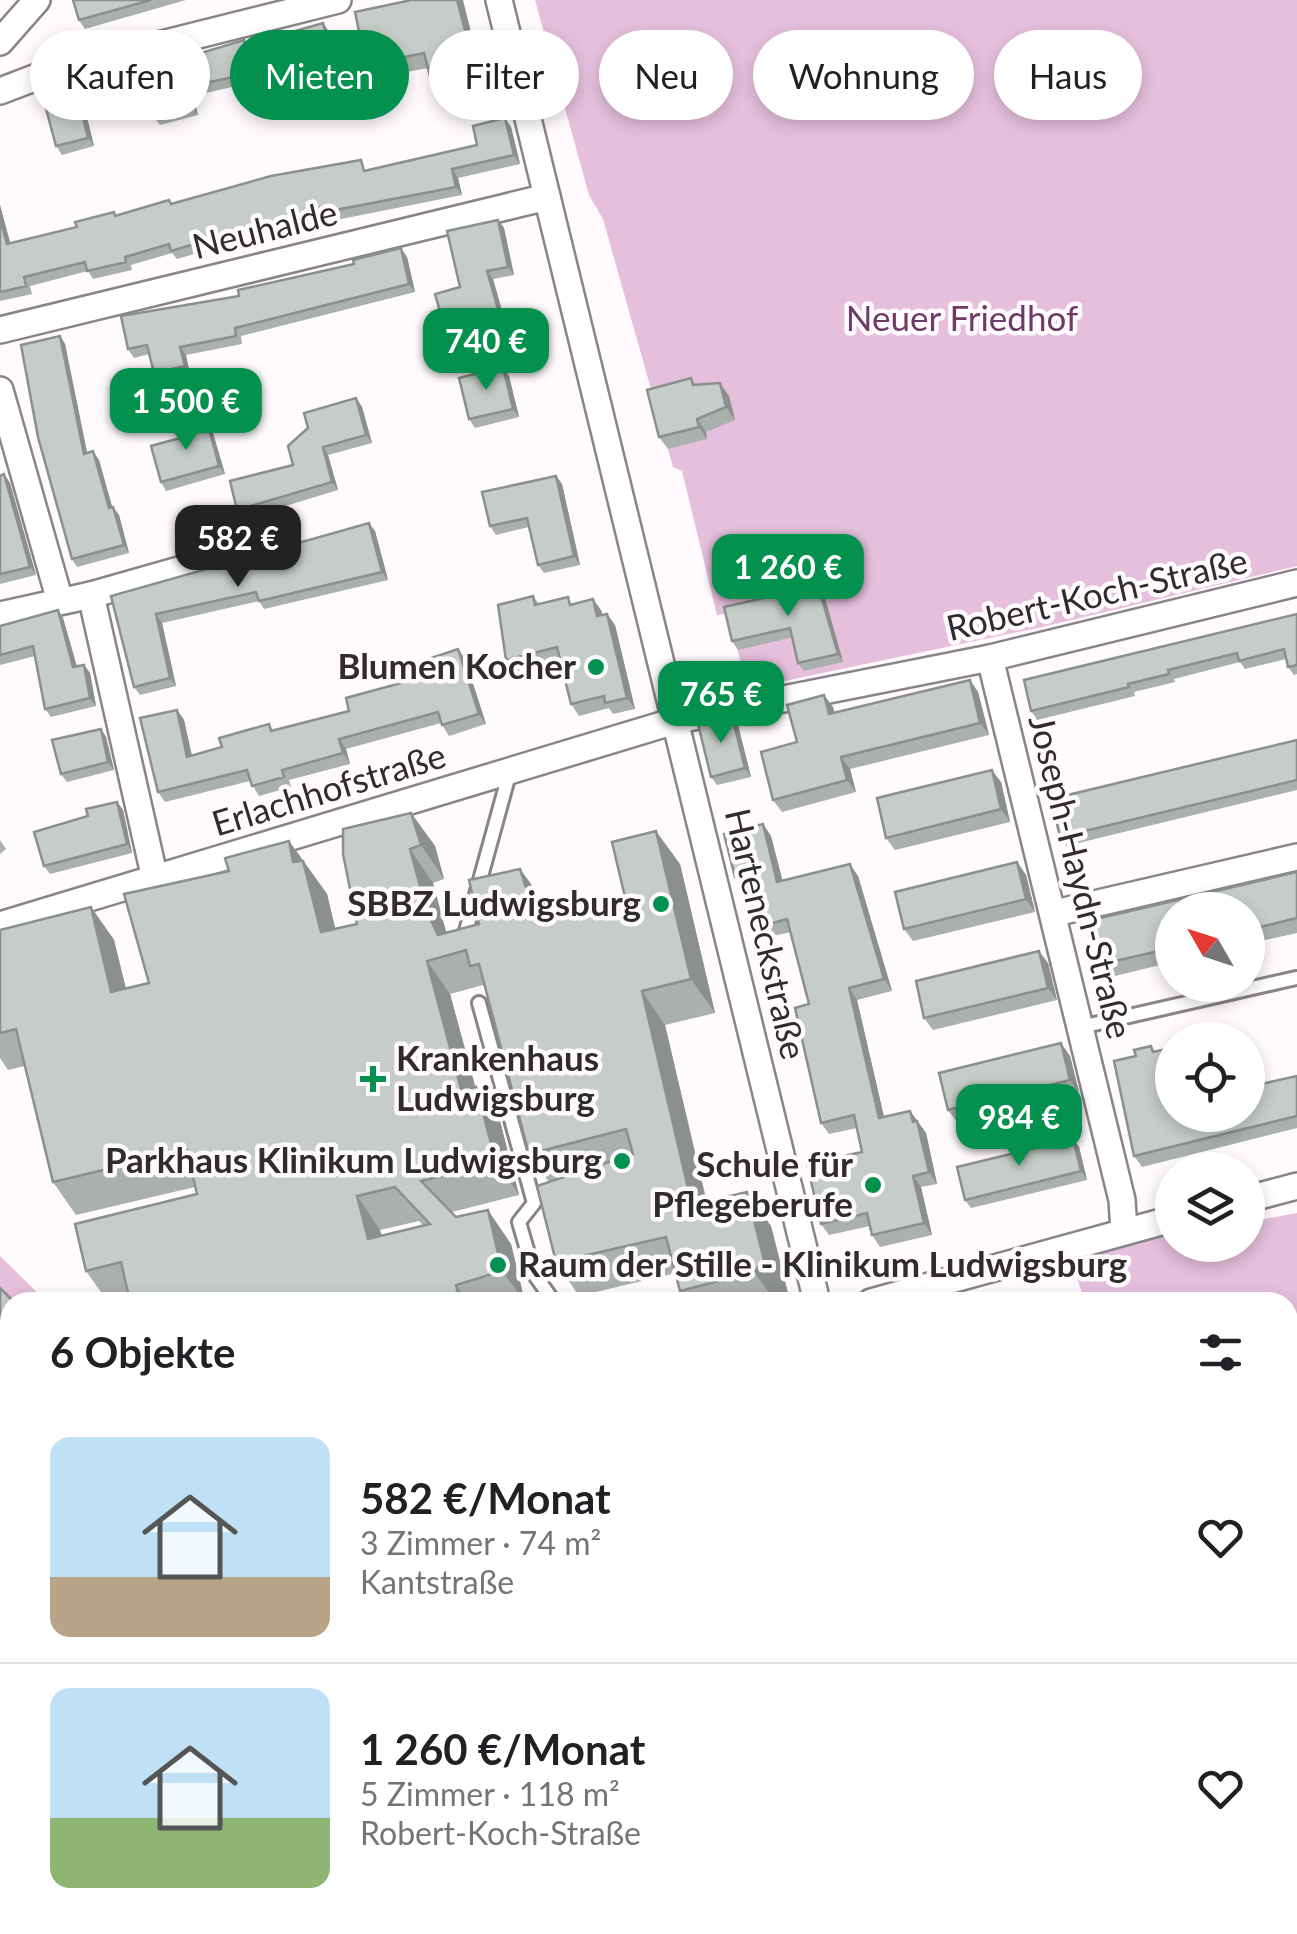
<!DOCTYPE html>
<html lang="de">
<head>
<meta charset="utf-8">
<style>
  :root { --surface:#fff; --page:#f6f6f6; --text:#202124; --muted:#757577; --line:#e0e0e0; --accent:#049150 }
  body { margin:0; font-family:Lato,sans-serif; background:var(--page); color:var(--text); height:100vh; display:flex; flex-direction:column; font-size:38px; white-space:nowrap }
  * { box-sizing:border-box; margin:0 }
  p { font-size:32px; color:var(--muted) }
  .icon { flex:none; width:55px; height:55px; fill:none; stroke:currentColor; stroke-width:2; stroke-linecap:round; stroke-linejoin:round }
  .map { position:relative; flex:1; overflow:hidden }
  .side { position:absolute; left:0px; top:1292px; width:1298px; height:642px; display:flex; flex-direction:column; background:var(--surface); border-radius:30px 30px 0 0; box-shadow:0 5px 15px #0003 }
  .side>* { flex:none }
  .hud { position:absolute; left:30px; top:30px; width:1238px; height:90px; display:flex; gap:20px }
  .needle { width:65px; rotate:309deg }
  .buttons { position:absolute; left:1155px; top:892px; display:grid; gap:20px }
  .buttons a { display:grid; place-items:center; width:110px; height:110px; border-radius:50%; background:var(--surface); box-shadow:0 5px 15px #0003; font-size:50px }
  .price { position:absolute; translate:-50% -85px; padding:0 22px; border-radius:20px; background:var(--accent); color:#fff; font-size:32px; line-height:65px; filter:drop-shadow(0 2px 5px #0008) }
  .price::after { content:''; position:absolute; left:50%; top:60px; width:30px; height:22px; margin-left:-15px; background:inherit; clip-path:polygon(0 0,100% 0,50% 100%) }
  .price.selected { background:#222; color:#fff }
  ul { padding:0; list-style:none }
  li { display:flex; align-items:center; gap:30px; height:250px; padding:0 50px }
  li+li { border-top:2px solid var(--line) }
  li span { display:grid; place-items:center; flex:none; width:280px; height:200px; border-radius:20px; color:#555 }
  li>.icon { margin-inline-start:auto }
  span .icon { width:120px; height:120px; fill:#fffc; stroke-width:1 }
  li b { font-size:42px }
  h2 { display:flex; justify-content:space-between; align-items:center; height:120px; padding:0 50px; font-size:42px }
  .chip { padding:0 35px; border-radius:45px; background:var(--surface); box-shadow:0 5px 15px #0003; font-size:35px; line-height:90px }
  .chip.selected { background:var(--accent); color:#fff }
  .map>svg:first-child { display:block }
  .green { fill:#e5bfdc }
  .forest { fill:#dcb3d2 }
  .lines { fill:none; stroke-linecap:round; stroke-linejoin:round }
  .service-casing { stroke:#8a8489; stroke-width:18 }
  .minor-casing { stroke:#8a8489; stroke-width:30 }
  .secondary-casing { stroke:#8a8489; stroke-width:42 }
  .service { stroke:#fff; stroke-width:12 }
  .minor { stroke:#fff; stroke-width:25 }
  .secondary { stroke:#fff; stroke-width:38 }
  .wall { fill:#aab0ac; fill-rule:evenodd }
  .shaded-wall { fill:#8b908c }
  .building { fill:#c6cdc8; stroke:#8b908c; stroke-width:2.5; fill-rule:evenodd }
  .poi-dot { fill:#049150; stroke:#fefafd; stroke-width:4 }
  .labels { text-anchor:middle; stroke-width:9; stroke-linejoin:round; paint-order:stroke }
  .street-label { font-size:35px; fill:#2f2c2e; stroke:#fefafd }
  .park-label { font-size:35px; fill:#6e3b64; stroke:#fefafd }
  .poi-label { font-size:35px; font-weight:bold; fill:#2f2c2e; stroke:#fefafd; text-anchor:end }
</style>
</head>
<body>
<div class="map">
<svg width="1297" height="1934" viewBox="0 0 1297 1934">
  <rect width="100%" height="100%" fill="#fefafd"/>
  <g class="green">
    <path d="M535,0H1297V566L1042,627L747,689L729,613L717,615L682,471L673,467L603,219L589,195Z"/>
    <path d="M1297,1213V1758L1288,1770V1302H1085L1069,1254L1172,1235V1245H1248V1222Z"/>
    <path d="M0,1256L47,1302H10V1486L0,1489Z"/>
  </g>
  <path class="forest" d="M10,1489V1631L0,1637V1492Z"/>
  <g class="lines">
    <defs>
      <g id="service">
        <path d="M463,942L510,771"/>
        <path d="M479,1003L534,1203L519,1222L534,1274L554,1302"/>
        <path d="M1081,1027L1296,978"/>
      </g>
      <g id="minor">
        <path d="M499,0L817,1302"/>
        <path d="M0,42L37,0"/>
        <path d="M0,91L50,72L338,0"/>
        <path d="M0,330L547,197"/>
        <path d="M0,390L60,601"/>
        <path d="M91,595L155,879"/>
        <path d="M0,615L91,595L281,541"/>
        <path d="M990,658L1122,1200L1124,1231"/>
        <path d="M1055,913L1297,857"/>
        <path d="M0,925L678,720L990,658L1297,583"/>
        <path d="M1248,1199L1297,1186"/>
        <path d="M871,1302L1172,1219"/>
        <path d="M0,1720L10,1717"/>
        <path d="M1288,1901L1297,1909"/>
        <path d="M369,1925L382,1934"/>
        <path d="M94,1934L112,1925"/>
      </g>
      <g id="secondary">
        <path d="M1288,1804L1297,1792"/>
        <path d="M1180,1934L1188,1925"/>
      </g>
    </defs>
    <use href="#service" class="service-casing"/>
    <use href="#minor" class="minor-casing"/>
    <use href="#secondary" class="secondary-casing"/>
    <use href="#service" class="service"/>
    <use href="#minor" class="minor"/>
    <use href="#secondary" class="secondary"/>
  </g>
  <g class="wall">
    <path d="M73,0H186L85,29L79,20Z"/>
    <path d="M329,32L338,65L296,77L290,69Z"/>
    <path d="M471,33L482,46L490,77L439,90L430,76L428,68L375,78L366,65Z"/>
    <path d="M244,40L250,48L258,81L193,96L198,115L160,125L154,117Z"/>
    <path d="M77,93L83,101L94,146L62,155L56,146Z"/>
    <path d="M511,127L520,164L458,178L462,195L336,220L332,214L177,259L172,253L131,265L132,270L93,279L88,271L30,286L32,294L0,301V205L10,244L77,227L114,212L116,215L172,204L367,170L477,145Z"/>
    <path d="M498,220L504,228L514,275L493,279L507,328L453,344L447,336L460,287Z"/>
    <path d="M407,257L415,292L241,336L242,344L186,355L190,375L159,382L154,373L149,354L134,358L128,349L239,296Z"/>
    <path d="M60,336L65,344L87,453L99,460L112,507L119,515L129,553L77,567L72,559Z"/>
    <path d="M509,376L519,417L475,428L469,419Z"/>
    <path d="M691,378L696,385L729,396L735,420L706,432L707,439L668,449L659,437Z"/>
    <path d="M356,398L362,407L372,443L328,455L338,490L243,519L237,510L293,465Z"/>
    <path d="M212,430L225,474L166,491L161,482Z"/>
    <path d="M4,474L10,483L36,575L0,584V476Z"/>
    <path d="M556,476L562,484L580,565L544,573L538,565L529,527L496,535L490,526Z"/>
    <path d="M375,531L388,580L264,609L259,601L162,623L176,686L140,695L134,687L111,596Z"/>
    <path d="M815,575L821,584L843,662L804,671L798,663L793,637L738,650L732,641L782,594Z"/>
    <path d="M533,596L539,604H573L601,610L602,615L607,614L615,625L635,709L613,714L609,708L579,716L571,704L560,660L514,672L506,660Z"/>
    <path d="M58,610L63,618L77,666L84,665L90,673L96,706L51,717L45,709L35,656L0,665V626Z"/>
    <path d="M1297,614V674L1294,675L1288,667L1286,659L1245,669L1240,662L1174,679L1175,682L1134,692L1135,696L1037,720L1031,711Z"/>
    <path d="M458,649L465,659L486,724L449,736L441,723L346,749L350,764L289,780L291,787L259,796L250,781L165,802L158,792L177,710L184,720L192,755L222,747L269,724L274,731L349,711L427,676Z"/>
    <path d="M978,692L989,735L850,769L856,792L782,812L773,800L797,742L824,695L833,707L834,713Z"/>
    <path d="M738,725L751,777L717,785L711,777Z"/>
    <path d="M101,729L106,737L114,770L67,782L61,774Z"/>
    <path d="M1297,740V790L1066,846L1060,837Z"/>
    <path d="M1001,782L1010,822L895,850L886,838Z"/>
    <path d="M117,802L123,810L132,853L50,874L44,866L88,816Z"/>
    <path d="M411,813L435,846L444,879L433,883L446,932L479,924L520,869L544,902L549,918L625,897L680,864L715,1013L665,1025L707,1202L771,1226L788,1293L780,1302H689L680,1291L676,1273L579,1296L556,1262L549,1182L529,1154L486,989L483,985L450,994L475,1088L500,1121L519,1195L452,1212L456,1217L511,1244L525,1302H130V1299L108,1302L86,1271L197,1194L195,1187L76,1215L53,1182L25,1066L8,1070L0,1058V930L91,907L114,940L126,989L149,983L229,871L289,841L327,894L335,929L357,924ZM419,1221L424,1226L382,1236L380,1230Z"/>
    <path d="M763,824L771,836L782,881L858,876L892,991L857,1000L884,1117L910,1111L926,1133L937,1184L921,1187L932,1235L880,1247L872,1235L870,1226L829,1235L821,1224L862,1152L857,1128L829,1134L821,1123L809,1004L791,932L773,936L765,925L755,886L743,888L735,877Z"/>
    <path d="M0,840L6,849L0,854Z"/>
    <path d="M1017,862L1026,875L1035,912L913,941L904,929Z"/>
    <path d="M1297,872V933L1248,944V910H1172V962L1111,977L1102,964L1092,920Z"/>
    <path d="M1048,963L1057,1000L933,1030L924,1018Z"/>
    <path d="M1162,1050L1169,1061L1172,1115H1248L1297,1076V1128L1142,1167L1134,1156L1155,1052Z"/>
    <path d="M1070,1056L1079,1092L957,1122L948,1110Z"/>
    <path d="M1073,1139L1079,1147L1087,1180L971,1208L965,1200Z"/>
    <path d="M0,1288L10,1302V1345L0,1354Z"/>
    <path d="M0,1735L10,1741V1769L8,1770L0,1764Z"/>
    <path d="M709,1925H778L720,1933Z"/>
  </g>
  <g class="shaded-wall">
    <path d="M457,0H463L475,48L466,34Z"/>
    <path d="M323,23L329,32L338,65L332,57Z"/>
    <path d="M473,33L482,46L490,77L481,64Z"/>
    <path d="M244,40L250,48L258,81L252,73Z"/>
    <path d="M187,87L193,96L198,115L192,106Z"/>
    <path d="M77,93L83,101L94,146L88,138Z"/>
    <path d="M505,118L511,127L520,164L514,155Z"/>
    <path d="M452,169L458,178L462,195L456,187Z"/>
    <path d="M0,205L13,253L7,244L0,218Z"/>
    <path d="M498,220L504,228L514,275L508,267Z"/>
    <path d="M401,248L407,257L415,292L409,284Z"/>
    <path d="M487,271L493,279L507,328L501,320Z"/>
    <path d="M60,336L65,344L89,462L84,454Z"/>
    <path d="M180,347L186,355L190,375L185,366Z"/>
    <path d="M503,367L509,376L519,417L513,409Z"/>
    <path d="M720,383L729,396L735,420L726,407Z"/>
    <path d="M356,398L362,407L372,443L366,435Z"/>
    <path d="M697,419L706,432L707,439L699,427Z"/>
    <path d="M207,421L212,430L225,474L219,466Z"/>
    <path d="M323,447L328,455L338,490L332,482Z"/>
    <path d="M93,451L99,460L115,517L109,508Z"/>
    <path d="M4,474L10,483L36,575L30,567Z"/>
    <path d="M556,476L562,484L580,565L574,556Z"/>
    <path d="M113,507L119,515L129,553L124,545Z"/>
    <path d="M369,523L375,531L388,580L382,572Z"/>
    <path d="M815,575L821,584L843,662L838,654Z"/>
    <path d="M593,599L601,610L605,627L597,616Z"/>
    <path d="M58,610L63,618L79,675L73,667Z"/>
    <path d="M156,614L162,623L176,686L170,678Z"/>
    <path d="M607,614L615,625L635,709L627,698Z"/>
    <path d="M458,649L465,659L486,724L479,714Z"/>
    <path d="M84,665L90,673L96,706L90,698Z"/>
    <path d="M970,680L978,692L989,735L980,723Z"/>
    <path d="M824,695L833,707L838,726L829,714Z"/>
    <path d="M177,710L184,720L194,767L187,757Z"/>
    <path d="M732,716L738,725L751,777L745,768Z"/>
    <path d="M101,729L106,737L114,770L108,762Z"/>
    <path d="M339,739L346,749L350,764L343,753Z"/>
    <path d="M841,757L850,769L856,792L847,780Z"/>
    <path d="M992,770L1001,782L1010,822L1001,809Z"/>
    <path d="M117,802L123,810L132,853L127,844Z"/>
    <path d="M411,813L435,846L444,879L421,845Z"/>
    <path d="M763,824L771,836L786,894L777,882Z"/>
    <path d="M656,831L680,864L715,1013L691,979Z"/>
    <path d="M289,841L327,894L344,965L321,932L293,862Z"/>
    <path d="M410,849L433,883L450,946L438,935L427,912Z"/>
    <path d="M1017,862L1026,875L1035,912L1026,899Z"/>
    <path d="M850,864L858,876L892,991L884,979Z"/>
    <path d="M520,869L544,902L561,955L537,921Z"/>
    <path d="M91,907L114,940L135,1026L111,992Z"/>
    <path d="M1039,951L1048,963L1057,1000L1048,988Z"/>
    <path d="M427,961L450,994L485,1122L461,1089Z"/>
    <path d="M849,988L857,1000L887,1130L879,1118Z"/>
    <path d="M642,991L665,1025L715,1239L692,1205Z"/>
    <path d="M1061,1043L1070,1056L1079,1092L1070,1080Z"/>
    <path d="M1162,1050L1169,1061L1172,1075V1098Z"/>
    <path d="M476,1087L500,1121L519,1195L496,1162Z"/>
    <path d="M910,1111L926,1133L937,1184L929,1172Z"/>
    <path d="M1073,1139L1079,1147L1087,1180L1081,1171Z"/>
    <path d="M913,1176L921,1187L932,1235L924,1223Z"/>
    <path d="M747,1192L771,1226L788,1293L780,1302H776L754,1272Z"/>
    <path d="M357,1196L380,1230L391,1273L368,1239Z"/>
    <path d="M488,1210L511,1244L525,1302L502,1271Z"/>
    <path d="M456,1285L468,1302H460Z"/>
    <path d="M5,1385L10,1392V1407L0,1422V1391Z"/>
    <path d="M10,1853V1868L8,1870L2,1862Z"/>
    <path d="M23,1925H35L28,1934H16Z"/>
    <path d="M281,1925H286L292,1934H274Z"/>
    <path d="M655,1925H678L672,1934H660Z"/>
  </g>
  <g class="building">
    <path d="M73,0H151L79,20Z"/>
    <path d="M406,0H457L466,34L473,33L481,64L430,76L424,53L366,65L355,12L407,1Z"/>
    <path d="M323,23L332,57L290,69L281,35Z"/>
    <path d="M244,40L252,73L187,87L192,106L154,117L141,71Z"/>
    <path d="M77,93L88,138L56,146L44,101Z"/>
    <path d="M505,118L514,155L452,169L456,187L330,211L328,205L171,251L169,244L125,257L126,262L87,271L85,262L24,277L26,286L0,292V218L7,244L77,227L75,222L114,212L115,216L169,200L171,204L271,176L361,160L364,171L477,145L473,126Z"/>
    <path d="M498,220L508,267L487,271L501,320L447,336L435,294L460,287L447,231Z"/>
    <path d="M401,248L409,284L235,328L236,336L180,347L185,366L154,373L147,345L128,349L121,316L239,296L238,290L354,264L353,260Z"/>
    <path d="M60,336L84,454L93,451L109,508L113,507L124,545L72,559L38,437L21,345Z"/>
    <path d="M503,367L513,409L469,419L459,378Z"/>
    <path d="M691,378L693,385L720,383L726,407L697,419L699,427L659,437L647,390Z"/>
    <path d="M356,398L366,435L323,447L332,482L237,510L230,481L293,465L288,446L308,428L304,413Z"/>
    <path d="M207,421L219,466L161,482L151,446L184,437L181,428Z"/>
    <path d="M4,474L30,567L0,574V476Z"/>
    <path d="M556,476L574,556L538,565L527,518L490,526L482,492Z"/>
    <path d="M369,523L382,572L259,601L256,592L156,614L170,678L134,687L111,596Z"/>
    <path d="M815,575L838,654L798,663L790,628L732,641L724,607L782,594L780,583Z"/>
    <path d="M533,596L535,605L568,597L570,605L593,599L597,616L607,614L627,698L605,703L604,696L571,704L557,647L506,660L498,605Z"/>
    <path d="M58,610L73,667L84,665L90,698L45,709L33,646L0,655V626Z"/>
    <path d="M1297,614V665L1288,667L1284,649L1239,661L1237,653L1168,670L1169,674L1128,684L1129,687L1031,711L1024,680Z"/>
    <path d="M458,649L479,714L442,725L438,712L339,739L343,753L282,770L284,777L252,786L247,770L158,792L140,718L177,710L187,757L222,747L219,738L269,724L271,731L349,711L346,698L427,676L422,661Z"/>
    <path d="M970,680L980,723L841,757L847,780L773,800L761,752L797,742L787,705L824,695L829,714Z"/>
    <path d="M732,716L745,768L711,777L698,724Z"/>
    <path d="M101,729L108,762L61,774L52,740Z"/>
    <path d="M1297,740V780L1060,837L1051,799Z"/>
    <path d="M992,770L1001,809L886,838L877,798Z"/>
    <path d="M117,802L127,844L44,866L34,832L88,816L86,809Z"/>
    <path d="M411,813L421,845L410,849L427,912L438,935L479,924L469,880L520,869L537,921L625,897L612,842L656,831L691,979L642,991L692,1205L747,1192L764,1260L754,1272L680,1291L666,1237L556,1262L537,1186L633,1154L626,1129L529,1154L479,964L470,966L466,950L427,961L461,1089L476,1087L496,1162L421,1181L456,1217L488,1210L502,1271L456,1285L460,1302H130L121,1262L86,1271L75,1224L197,1194L187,1150L53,1182L16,1029L0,1033V930L91,907L111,992L149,983L124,894L229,871L225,858L289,841L293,862L303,861L321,932L357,924L343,854V829ZM395,1187L430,1224L368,1239L357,1196Z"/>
    <path d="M763,824L777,882L850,864L884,979L849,988L879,1118L910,1111L913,1122L917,1121L929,1172L913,1176L924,1223L872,1235L867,1213L821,1224L807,1164L862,1152L854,1115L821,1123L795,1008L809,1004L787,919L765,925L751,873L735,877L724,834Z"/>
    <path d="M1017,862L1026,899L904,929L895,892Z"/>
    <path d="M1297,872V918L1248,930V910H1172V948L1102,964L1092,920Z"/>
    <path d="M1039,951L1048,988L924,1018L916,981Z"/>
    <path d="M1061,1043L1070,1080L948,1110L939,1073Z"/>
    <path d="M1151,1046L1153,1052L1162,1050L1172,1098V1115H1248V1087L1297,1076V1116L1134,1156L1114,1061L1136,1056L1134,1050Z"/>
    <path d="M1073,1139L1081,1171L965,1200L957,1167Z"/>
    <path d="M0,1288L14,1302H10V1319L0,1329Z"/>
    <path d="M1,1734L10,1741V1758L3,1763L0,1761Z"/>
    <path d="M0,1828L10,1838V1853L2,1862L10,1869V1925H23L16,1934H0V1915L3,1911L0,1909Z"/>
    <path d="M246,1925H281L274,1934H239Z"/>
    <path d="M621,1925H655L662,1930L660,1934H614Z"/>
    <path d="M719,1925H778L790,1934H719L724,1928Z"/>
    <path d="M915,1925H972L982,1934H907Z"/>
    <path d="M1049,1925H1090L1094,1934H1043L1050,1926Z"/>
    <path d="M1256,1925H1287L1297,1934H1249Z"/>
  </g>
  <g class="poi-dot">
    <circle cx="596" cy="667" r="10"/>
    <circle cx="661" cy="904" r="10"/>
    <path d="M368 1064h10v10h10v10h-10v10h-10v-10h-10v-10h10z"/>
    <circle cx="622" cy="1161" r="10"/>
    <circle cx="873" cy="1185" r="10"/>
    <circle cx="498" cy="1265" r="10"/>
  </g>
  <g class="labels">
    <g class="street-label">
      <text transform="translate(265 230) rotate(-14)" y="12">Neuhalde</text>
      <text transform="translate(1097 595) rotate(-13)" y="12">Robert-Koch-Straße</text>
      <text transform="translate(329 790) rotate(-17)" y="12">Erlachhofstraße</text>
      <text transform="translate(1080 877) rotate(76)" y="12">Joseph-Haydn-Straße</text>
      <text transform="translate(765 934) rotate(77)" y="12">Harteneckstraße</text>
    </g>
    <g class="park-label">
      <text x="962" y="331">Neuer Friedhof</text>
    </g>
    <g class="poi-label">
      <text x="576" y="679">Blumen Kocher</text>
      <text x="641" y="916">SBBZ Ludwigsburg</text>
      <text x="396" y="1071" text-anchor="start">Krankenhaus<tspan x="396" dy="40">Ludwigsburg</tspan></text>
      <text x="602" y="1173">Parkhaus Klinikum Ludwigsburg</text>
      <text x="853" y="1177">Schule für<tspan x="853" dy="40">Pflegeberufe</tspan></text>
      <text x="518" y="1277" text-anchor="start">Raum der Stille - Klinikum Ludwigsburg</text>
    </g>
  </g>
</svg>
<div class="buttons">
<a><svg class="needle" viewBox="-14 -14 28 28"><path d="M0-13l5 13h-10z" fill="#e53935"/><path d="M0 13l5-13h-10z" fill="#757577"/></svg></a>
<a><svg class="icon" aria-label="locate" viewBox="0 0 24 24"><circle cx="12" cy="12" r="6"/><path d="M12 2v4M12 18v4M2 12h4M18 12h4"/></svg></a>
<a><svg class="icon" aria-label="layers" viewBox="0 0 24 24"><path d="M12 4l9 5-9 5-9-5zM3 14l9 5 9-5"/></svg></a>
</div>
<b class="price" style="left:486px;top:393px">740 €</b>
<b class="price" style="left:186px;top:453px">1 500 €</b>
<b class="price selected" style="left:238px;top:590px">582 €</b>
<b class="price" style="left:788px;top:619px">1 260 €</b>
<b class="price" style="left:721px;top:746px">765 €</b>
<b class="price" style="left:1019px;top:1169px">984 €</b>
<div class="hud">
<a class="chip">Kaufen</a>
<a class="chip selected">Mieten</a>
<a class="chip">Filter</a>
<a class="chip">Neu</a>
<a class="chip">Wohnung</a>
<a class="chip">Haus</a>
</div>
<section class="side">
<h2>6 Objekte<svg class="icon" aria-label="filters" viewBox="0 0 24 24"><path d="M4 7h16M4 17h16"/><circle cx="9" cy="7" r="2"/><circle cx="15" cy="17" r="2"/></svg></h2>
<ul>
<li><span style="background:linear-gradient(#bfe0f5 70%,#b9a48a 0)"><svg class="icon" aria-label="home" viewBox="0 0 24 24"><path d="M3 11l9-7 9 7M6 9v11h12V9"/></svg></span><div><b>582 €/Monat</b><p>3 Zimmer · 74 m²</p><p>Kantstraße</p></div><svg class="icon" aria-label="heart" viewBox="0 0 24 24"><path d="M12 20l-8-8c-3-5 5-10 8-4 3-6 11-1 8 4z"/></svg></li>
<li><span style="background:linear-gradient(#bfe0f5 65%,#8fb573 0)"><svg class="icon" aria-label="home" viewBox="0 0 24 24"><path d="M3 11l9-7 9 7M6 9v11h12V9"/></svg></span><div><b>1 260 €/Monat</b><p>5 Zimmer · 118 m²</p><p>Robert-Koch-Straße</p></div><svg class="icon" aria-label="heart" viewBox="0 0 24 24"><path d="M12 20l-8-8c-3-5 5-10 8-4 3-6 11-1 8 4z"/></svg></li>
</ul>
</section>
</div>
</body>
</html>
